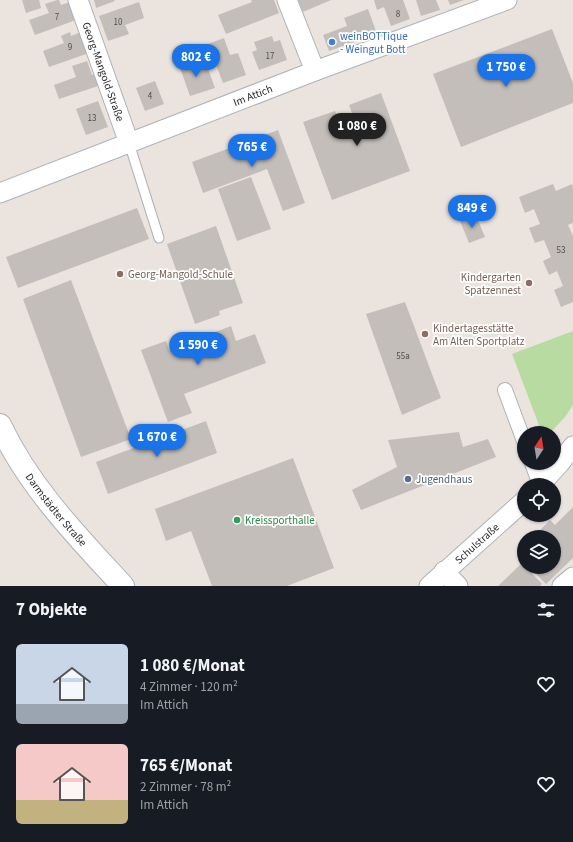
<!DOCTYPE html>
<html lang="de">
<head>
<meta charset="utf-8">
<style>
  :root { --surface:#171b24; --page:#20242c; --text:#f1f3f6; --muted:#9ea1a6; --accent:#1a73e8 }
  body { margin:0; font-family:"Source Sans 3",sans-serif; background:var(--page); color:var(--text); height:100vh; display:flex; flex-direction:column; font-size:15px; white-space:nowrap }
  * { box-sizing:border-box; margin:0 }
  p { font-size:13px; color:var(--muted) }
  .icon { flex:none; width:22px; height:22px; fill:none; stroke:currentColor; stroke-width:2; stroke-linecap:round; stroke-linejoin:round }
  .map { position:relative; height:586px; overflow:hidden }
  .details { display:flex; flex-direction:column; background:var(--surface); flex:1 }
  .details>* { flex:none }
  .needle { width:26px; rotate:12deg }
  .controls { position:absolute; left:517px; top:426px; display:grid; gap:8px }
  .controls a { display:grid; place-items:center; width:44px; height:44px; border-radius:50%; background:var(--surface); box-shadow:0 1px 3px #0004; font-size:20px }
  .price { position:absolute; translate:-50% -34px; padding:0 9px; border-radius:14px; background:var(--accent); color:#fff; font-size:13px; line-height:26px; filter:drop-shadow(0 1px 2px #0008) }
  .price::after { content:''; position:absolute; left:50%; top:24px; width:12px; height:9px; margin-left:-6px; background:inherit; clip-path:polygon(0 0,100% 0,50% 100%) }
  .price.on { background:#222; color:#fff }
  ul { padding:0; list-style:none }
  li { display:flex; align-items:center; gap:12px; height:100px; padding:0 16px }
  li span { display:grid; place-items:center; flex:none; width:112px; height:80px; border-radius:6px; color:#555 }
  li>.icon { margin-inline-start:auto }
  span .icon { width:48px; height:48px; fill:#fffc; stroke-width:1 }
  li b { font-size:17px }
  h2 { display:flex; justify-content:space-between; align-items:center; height:48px; padding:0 16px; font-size:17px }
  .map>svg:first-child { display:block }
  .green { fill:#b7dba0 }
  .building { fill:#c3beba }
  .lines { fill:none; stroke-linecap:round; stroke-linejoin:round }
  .service-casing { stroke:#aeb1b9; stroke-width:11 }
  .pedestrian-casing { stroke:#aeb1b9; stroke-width:16 }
  .minor-casing { stroke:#aeb1b9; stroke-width:21 }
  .secondary-casing { stroke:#aeb1b9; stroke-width:24 }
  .service { stroke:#fff; stroke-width:9 }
  .pedestrian { stroke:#fff; stroke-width:14 }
  .minor { stroke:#fff; stroke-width:19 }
  .secondary { stroke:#fff; stroke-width:22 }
  .shop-dot { fill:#3f7fe0; stroke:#fff; stroke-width:1.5 }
  .education-dot { fill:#8d6e63; stroke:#fff; stroke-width:1.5 }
  .service-dot { fill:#5c6f8a; stroke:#fff; stroke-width:1.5 }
  .leisure-dot { fill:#2e9e5b; stroke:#fff; stroke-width:1.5 }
  .labels { text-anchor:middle; stroke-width:3.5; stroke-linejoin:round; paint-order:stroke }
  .number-label { font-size:9px; fill:#504f4e }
  .shop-label { font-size:11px; fill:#366cbe; stroke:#fff; text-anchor:start }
  .street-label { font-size:11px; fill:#2a2a2a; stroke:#fff }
  .education-label { font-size:11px; fill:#785e54; stroke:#fff; text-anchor:start }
  .service-label { font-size:11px; fill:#4e5e75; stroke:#fff; text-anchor:start }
  .leisure-label { font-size:11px; fill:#27864d; stroke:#fff; text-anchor:start }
</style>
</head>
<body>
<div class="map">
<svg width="573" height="586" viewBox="0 0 573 586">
  <rect width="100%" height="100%" fill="#ebe4de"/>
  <path class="green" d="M573,331V405L565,417L550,433H542L512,354Z"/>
  <g class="building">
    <path d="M22,0H39L41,8L26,13Z"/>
    <path d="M57,0H59L61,5L70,2L76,20L35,35L29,20L49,13L45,4Z"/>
    <path d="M94,0H114L115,1L96,8Z"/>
    <path d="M251,0H274L279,13L226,34L218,15L252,2Z"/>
    <path d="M298,0H331L303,12Z"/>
    <path d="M374,0H403L410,19L391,26L384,7L377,10Z"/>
    <path d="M416,0H436L440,10L421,16Z"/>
    <path d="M448,0H464L450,5Z"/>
    <path d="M139,2L144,18L125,25L129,34L108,41L99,16Z"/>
    <path d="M368,9L377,34L329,51L323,35L347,26L344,18Z"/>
    <path d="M552,29L573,83V103L461,147L433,74Z"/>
    <path d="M70,32L71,36L81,32L89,53L49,67L43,51L64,43L61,36Z"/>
    <path d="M272,36L274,42L280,40L287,60L259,70L252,52L257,50L254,42Z"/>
    <path d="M224,38L230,55L238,53L246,75L223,83L215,62L207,65L200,47Z"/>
    <path d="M195,59L199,69L207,66L215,88L190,96L179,65Z"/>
    <path d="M87,61L92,75L97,74L101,85L59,99L54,85L76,77L72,66Z"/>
    <path d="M155,81L164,104L145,111L136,88Z"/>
    <path d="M381,93L410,171L332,200L303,122L335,111L338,118L352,113L349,105Z"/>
    <path d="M98,101L108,127L86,135L76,109Z"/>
    <path d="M278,130L305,203L283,211L267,169L203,193L192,162Z"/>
    <path d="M251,177L271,229L237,241L218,189Z"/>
    <path d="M553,184L556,191L572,184L573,187V223L568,225L573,236V302L561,307L554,290L563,286L557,271L549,275L543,261L551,257L544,240L535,243L529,228L540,224L534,209L525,213L519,197Z"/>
    <path d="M137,208L149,239L18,288L6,257Z"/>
    <path d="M476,215L485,237L469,243L460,221Z"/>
    <path d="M216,226L243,303L219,311L220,315L195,324L167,244Z"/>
    <path d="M71,280L131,439L81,457L23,299Z"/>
    <path d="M405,302L441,398L402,415L366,314Z"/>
    <path d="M231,326L236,341L255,334L266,363L184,394L192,413L168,422L141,350L166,341L169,350Z"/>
    <path d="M206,421L217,453L108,494L96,462Z"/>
    <path d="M459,432L463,447L488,439L496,457L361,510L352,490L397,467L388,440Z"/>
    <path d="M293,458L334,568L287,586H212L191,531L166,541L155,509Z"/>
    <path d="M573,507V558L546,584L529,567H554V537H547L540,530L550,520L555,525Z"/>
    <path d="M522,563L524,567H526L542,584L540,586H498Z"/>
  </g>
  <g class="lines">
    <defs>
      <path id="service" d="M129,143L159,238"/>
      <g id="pedestrian">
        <path d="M505,390L524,441"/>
        <path d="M532,463L540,485"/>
      </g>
      <g id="minor">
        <path id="s1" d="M78,0L129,143"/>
        <path d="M287,0L315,71"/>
        <path id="s2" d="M0,193L315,71L507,0"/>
        <path d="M540,485L560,463L573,446"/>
        <path d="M444,571L458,586"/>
        <path id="s3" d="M429,586L524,501"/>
        <path d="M562,586L573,577"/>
      </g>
      <g id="secondary">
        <path id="s4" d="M0,425C29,487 77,536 123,586"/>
      </g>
    </defs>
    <use href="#service" class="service-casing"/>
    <use href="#pedestrian" class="pedestrian-casing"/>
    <use href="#minor" class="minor-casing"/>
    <use href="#secondary" class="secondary-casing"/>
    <use href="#service" class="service"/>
    <use href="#pedestrian" class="pedestrian"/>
    <use href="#minor" class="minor"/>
    <use href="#secondary" class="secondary"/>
  </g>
  <circle class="shop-dot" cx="332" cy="42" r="4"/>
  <g class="education-dot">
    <circle cx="120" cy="274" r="4"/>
    <circle cx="529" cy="283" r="4"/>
    <circle cx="425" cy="334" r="4"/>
  </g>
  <circle class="service-dot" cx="408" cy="479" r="4"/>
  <circle class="leisure-dot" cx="237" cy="520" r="4"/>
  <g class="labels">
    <g class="number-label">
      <text x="398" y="17">8</text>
      <text x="57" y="20">7</text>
      <text x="118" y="25">10</text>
      <text x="70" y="50">9</text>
      <text x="270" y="59">17</text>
      <text x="150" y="99">4</text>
      <text x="92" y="121">13</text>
      <text x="561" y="253">53</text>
      <text x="403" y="359">55a</text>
    </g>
    <g class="shop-label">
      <text x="340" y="40">weinBOTTique<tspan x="340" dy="13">- Weingut Bott</tspan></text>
    </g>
    <g class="street-label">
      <text dy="4" stroke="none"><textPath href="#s1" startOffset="76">Georg-Mangold-Straße</textPath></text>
      <text dy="4" stroke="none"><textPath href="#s2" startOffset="271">Im Attich</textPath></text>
      <text dy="4" stroke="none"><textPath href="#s4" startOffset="102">Darmstädter Straße</textPath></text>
      <text dy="4" stroke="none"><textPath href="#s3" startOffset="64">Schulstraße</textPath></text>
    </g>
    <g class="education-label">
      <text x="128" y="278">Georg-Mangold-Schule</text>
      <text x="521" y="281" text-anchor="end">Kindergarten<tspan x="521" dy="13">Spatzennest</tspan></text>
      <text x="433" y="332">Kindertagesstätte<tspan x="433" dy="13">Am Alten Sportplatz</tspan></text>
    </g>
    <g class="service-label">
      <text x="416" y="483">Jugendhaus</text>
    </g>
    <g class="leisure-label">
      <text x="245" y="524">Kreissporthalle</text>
    </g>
  </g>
</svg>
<div class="controls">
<a><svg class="needle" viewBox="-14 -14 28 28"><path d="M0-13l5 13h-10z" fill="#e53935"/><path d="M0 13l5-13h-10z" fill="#9ea1a6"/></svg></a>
<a><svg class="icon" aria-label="locate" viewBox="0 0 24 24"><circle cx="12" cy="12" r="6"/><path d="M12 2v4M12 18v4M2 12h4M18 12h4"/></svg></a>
<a><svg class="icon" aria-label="layers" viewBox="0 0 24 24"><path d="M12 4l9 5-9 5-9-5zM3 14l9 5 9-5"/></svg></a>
</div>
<b class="price" style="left:196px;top:78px">802 €</b>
<b class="price" style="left:506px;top:88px">1 750 €</b>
<b class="price on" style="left:357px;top:147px">1 080 €</b>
<b class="price" style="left:252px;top:168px">765 €</b>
<b class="price" style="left:472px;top:229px">849 €</b>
<b class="price" style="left:198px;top:366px">1 590 €</b>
<b class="price" style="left:157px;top:458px">1 670 €</b>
</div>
<section class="details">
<h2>7 Objekte<svg class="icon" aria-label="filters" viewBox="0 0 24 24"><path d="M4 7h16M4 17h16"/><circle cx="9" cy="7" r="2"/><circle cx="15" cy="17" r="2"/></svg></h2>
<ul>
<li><span style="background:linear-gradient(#c9d6e8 75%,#9aa5b1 0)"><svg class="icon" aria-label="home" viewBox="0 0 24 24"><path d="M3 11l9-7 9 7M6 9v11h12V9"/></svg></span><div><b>1 080 €/Monat</b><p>4 Zimmer · 120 m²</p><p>Im Attich</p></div><svg class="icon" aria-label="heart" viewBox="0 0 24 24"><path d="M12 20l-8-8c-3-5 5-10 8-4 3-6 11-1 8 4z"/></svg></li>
<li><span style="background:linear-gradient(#f6c9c9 70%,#c2b280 0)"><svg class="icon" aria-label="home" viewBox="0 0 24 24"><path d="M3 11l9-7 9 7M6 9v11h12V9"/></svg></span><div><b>765 €/Monat</b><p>2 Zimmer · 78 m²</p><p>Im Attich</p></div><svg class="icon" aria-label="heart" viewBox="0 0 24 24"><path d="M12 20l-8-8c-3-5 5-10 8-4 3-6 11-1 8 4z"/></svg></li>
</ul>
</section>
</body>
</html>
